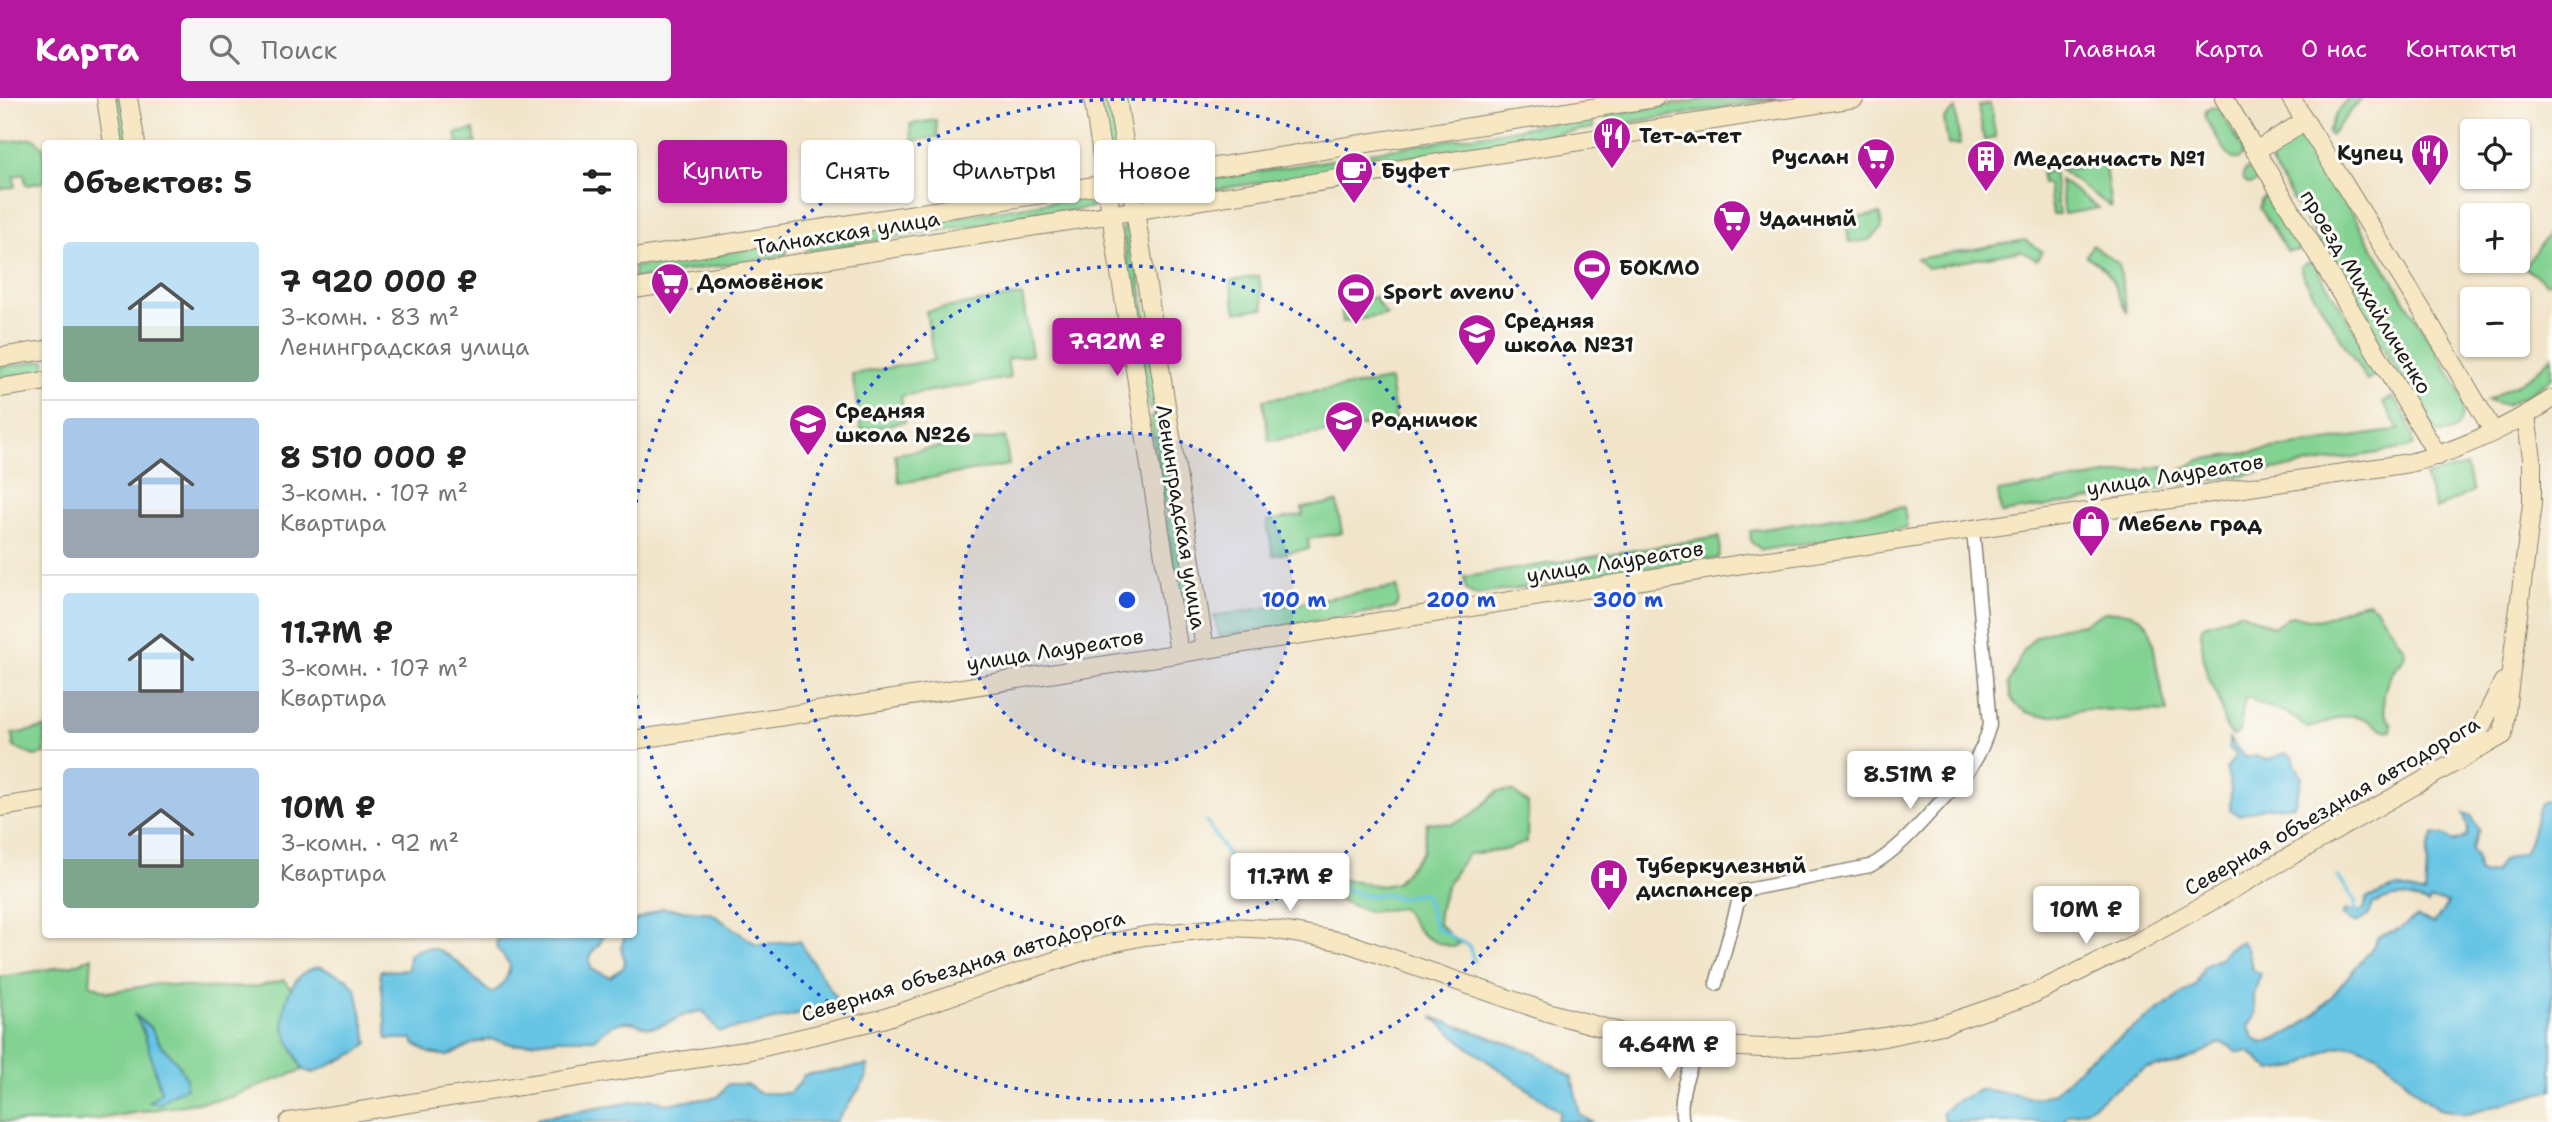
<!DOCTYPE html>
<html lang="ru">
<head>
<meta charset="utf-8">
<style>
  :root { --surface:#fff; --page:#f6f6f6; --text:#222; --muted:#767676; --line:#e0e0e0; --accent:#b5179e }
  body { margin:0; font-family:"Shantell Sans",sans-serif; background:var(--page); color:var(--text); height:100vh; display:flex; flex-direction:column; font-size:26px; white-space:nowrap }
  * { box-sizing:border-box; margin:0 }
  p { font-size:23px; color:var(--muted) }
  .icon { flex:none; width:38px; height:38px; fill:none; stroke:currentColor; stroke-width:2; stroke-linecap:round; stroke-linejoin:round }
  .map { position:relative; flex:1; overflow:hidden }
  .side { position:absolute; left:42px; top:42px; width:595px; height:798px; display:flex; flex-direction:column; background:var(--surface); border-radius:7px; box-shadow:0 2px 5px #0004 }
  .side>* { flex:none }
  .guide { position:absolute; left:658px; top:42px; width:665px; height:63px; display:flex; gap:14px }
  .controls { position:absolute; left:2460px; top:21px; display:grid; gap:14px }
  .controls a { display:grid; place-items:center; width:70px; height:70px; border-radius:7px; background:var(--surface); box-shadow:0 2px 5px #0004; font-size:35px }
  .price { position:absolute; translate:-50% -60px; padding:0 16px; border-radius:7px; background:#fff; color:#222; font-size:23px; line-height:46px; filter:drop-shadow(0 2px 4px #0008) }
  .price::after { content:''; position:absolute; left:50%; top:42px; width:21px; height:16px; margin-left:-10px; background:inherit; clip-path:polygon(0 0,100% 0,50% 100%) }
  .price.current { background:var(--accent); color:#fff }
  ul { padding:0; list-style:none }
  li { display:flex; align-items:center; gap:21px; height:175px; padding:0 21px }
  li+li { border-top:2px solid var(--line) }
  li span { display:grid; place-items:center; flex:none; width:196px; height:140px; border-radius:7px; color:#555 }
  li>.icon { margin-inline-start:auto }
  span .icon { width:84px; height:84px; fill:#fffc; stroke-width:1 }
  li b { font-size:30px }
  h2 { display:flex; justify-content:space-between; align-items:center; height:84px; padding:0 21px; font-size:30px }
  .tag { padding:0 24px; border-radius:7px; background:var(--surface); box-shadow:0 2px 5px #0004; font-size:24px; line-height:63px }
  .tag.current { background:var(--accent); color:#fff }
  header { display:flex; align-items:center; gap:42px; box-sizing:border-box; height:98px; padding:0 35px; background:var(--accent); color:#fff }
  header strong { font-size:33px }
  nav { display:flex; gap:38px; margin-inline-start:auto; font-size:24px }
  .search { width:490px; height:63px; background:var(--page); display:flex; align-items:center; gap:18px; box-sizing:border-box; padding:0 24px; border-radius:7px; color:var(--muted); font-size:26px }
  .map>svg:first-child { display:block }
  .green { fill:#82d292; stroke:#4f7757; stroke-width:2; fill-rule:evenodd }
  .water { fill:#66c4e4; stroke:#417080; stroke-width:2 }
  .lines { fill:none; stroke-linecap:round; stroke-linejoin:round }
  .stream { stroke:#66c4e4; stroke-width:3.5 }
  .street-casing { stroke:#868072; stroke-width:15 }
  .secondary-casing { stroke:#868072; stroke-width:20 }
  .street { stroke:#fff; stroke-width:12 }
  .secondary { stroke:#f7e8c3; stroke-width:18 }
  .ring { fill:none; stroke:#1d4ed8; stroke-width:3.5; stroke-dasharray:3.5 7 }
  .labels { text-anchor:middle; stroke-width:6; stroke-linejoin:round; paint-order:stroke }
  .poi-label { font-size:21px; font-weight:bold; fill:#1c1c1c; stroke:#fdfcf7; text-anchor:start }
  .street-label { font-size:21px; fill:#1c1c1c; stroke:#fdfcf7 }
  .centre { fill:#1d4ed8; stroke:#fdfcf7; stroke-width:3.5 }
  .ring-label { font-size:21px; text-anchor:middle; font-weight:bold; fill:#1d4ed8; stroke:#fdfcf7; stroke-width:6; stroke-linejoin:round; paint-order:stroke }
</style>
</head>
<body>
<header>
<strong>Карта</strong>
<div class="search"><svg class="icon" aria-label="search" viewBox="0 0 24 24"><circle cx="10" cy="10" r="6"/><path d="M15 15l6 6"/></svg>Поиск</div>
<nav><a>Главная</a><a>Карта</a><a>О нас</a><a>Контакты</a></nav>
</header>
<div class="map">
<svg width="2552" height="1024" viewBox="0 0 2552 1024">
  <rect width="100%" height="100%" fill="#fdfcf7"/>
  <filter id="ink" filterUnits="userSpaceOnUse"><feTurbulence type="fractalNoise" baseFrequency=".0143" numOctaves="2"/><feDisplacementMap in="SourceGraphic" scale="14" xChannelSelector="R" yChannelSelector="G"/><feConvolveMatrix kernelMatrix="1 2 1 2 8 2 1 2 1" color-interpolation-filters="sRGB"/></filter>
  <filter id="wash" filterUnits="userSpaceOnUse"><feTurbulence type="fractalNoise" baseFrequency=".00686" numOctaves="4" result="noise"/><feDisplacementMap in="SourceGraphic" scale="28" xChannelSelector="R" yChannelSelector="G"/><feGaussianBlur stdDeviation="1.57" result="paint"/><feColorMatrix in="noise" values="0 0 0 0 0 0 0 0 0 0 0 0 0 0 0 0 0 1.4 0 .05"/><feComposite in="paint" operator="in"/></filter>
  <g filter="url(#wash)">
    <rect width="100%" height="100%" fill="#f1e4c9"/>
    <g class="green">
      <path d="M112,0H123L131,45H119Z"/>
      <path d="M1098,0H1111L1119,67L1115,69L1111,68Z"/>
      <path d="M1712,0H1785L1608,28L1606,17Z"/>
      <path d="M2348,0H2362L2330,38L2328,34L2337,15Z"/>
      <path d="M1990,6L1996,40L1984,42L1978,8Z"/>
      <path d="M2211,9L2219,11L2242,49L2243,57L2239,61H2233L2228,57L2205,20L2206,13Z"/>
      <path d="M1955,11L1960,46L1948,47L1944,21Z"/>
      <path d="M1592,19L1594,30L1372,65L1370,54Z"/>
      <path d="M936,22L938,39L912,43L910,26Z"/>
      <path d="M474,32L476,45H458L456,35Z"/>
      <path d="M2304,36L2457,288C2464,303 2465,315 2457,330L2450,334L2438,335L2430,328L2267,58Z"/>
      <path d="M33,40L44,50L45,84L26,87L24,76L14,78L15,89L0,91V45Z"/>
      <path d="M1365,57L1367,68L1148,102L1144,97L1145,92L1150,90Z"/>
      <path d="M2101,66L2105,69L2111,109L2060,72Z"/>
      <circle cx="2251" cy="78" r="8"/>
      <path d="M2053,73L2059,116L2053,117L2048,86H2043L2041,75Z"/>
      <path d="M2060,82L2099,110L2064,116Z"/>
      <path d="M1090,98L1096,101L1094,109L809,153L804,148L805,144L809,142Z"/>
      <path d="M2265,98L2274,101L2300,142L2301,148L2298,153H2287L2260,110L2261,102Z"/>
      <path d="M1880,116L1882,130L1869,142L1849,145L1846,121Z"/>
      <path d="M1126,128L1131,130L1161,309L1149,311L1122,130Z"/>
      <path d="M2550,134L2552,136V183L2546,185L2524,169Z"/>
      <path d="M2025,142L2042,153L2037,162L2021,153L1928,170L1916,161Z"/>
      <path d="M782,146L788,149L786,157L634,181V169Z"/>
      <path d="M2092,147L2119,166L2127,215C2111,187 2117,175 2086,158Z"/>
      <path d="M2309,164L2314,166L2373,262L2375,276L2367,283L2302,177L2301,168Z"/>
      <path d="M1259,178L1264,210L1236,214L1230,183Z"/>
      <path d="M1022,197L1032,257L1007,261L1010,280L901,298L905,324L861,332L852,276L934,262L926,213Z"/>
      <path d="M1377,199L1378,206L1387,217L1343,224L1340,205Z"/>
      <path d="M2552,258V280L2525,298L2505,307L2487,302L2532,278Z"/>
      <path d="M45,262V273L0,280V269Z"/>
      <path d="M1390,282L1396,323L1269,343L1263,302Z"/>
      <path d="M2393,299C2402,313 2414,329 2413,346L2408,350L2182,387L2176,381L2180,373L2199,362L2399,332L2383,304Z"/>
      <path d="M1162,317L1194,516L1182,518L1150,319Z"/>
      <path d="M1005,339L1009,367L899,385L895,356Z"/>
      <path d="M2164,368L2167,390L2001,415L1998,394Z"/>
      <path d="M2466,368L2473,393L2436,411L2425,378Z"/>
      <path d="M1337,404L1342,435L1308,441L1309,451L1273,457L1267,423L1303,417L1302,410Z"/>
      <path d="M1904,409L1907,430L1762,452L1751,444L1750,433Z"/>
      <path d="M1719,439L1720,449L1718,460L1475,497L1466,492L1464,479Z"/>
      <path d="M1397,489L1398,502L1396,510L1219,538L1214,518Z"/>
      <path d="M2368,504L2376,510L2405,552C2405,562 2400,565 2394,572C2383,588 2378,612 2392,626L2391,633C2378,633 2370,620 2356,618C2339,616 2324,627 2308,630C2300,626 2296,620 2288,616C2275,608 2261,611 2250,599L2245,601C2241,613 2243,624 2238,635L2233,638C2221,629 2224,615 2219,602C2216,593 2210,585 2207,576C2202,561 2202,546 2201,531L2204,527L2241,514L2273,529C2280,525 2285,519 2293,518C2302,518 2310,524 2321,521C2337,517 2351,506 2368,504Z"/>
      <path d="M2105,514C2158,511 2150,537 2158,575C2160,588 2164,601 2167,614L2086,611L2055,618H2040L2026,614L2017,608L2011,600L2008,586L2025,550L2035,539L2058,530L2083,526Z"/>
      <path d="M45,630V656L34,658L14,649L12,636Z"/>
      <path d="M1498,693H1512L1528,705L1527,744L1505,752L1468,756C1450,780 1440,795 1438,825L1459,846L1454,849C1442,846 1428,843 1420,834C1413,827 1410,818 1401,810L1369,814L1338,802V781L1381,788L1396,785L1423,753L1427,724L1452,726L1471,718Z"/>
      <path d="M92,859L90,886L108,894L158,886L200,890L254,889L285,882L291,891L283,927L303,972L227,1000L78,1024H0V879L73,867ZM136,918L151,930L185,990L169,998L161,994C155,967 148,942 136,918Z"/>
    </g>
    <g class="water">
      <path d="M2229,641L2244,659L2255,658L2266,662L2286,655L2292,659L2302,680L2294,707L2263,710L2239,717L2230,712L2231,690L2226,671L2236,657L2229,650Z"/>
      <path d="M2552,701V992L2468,1016L2439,1011L2421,998L2379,957L2355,947L2335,949L2297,969L2271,973L2250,954H2236L2229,948L2220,945L2191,960L2171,967L2146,970L2086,1012L2068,1017L2063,1024H1946L1942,1015L1953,1005L1981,991L2036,1000L2054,995L2085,964L2196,886L2204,868L2221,860L2228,851L2241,843C2252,854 2247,861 2254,873L2261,875C2259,883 2253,894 2254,902C2255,917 2259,915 2248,928L2254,940L2261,945C2311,932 2324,906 2356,869C2365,859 2373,851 2378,839L2399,831L2417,819L2434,826L2448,805L2430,802L2428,806C2404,796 2397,796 2373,806L2369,817L2356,825L2342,817L2345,812L2358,814L2364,812L2367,800L2397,789L2425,796L2428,751L2434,736L2447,738L2454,744L2466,739L2468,729L2463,715L2471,717L2479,732L2471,751L2477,761L2478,773L2484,776L2495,774C2500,758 2511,759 2525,754C2533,738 2534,722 2541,705Z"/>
      <path d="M662,810L711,815L757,847L799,843L838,903L828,910L719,934L703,913C685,913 672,926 655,929C647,931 642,927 634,925C619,921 604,932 595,941H558L515,947L491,941L474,945L448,958L429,955L415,946L412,941H387L380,873L408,872L409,857C442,832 468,881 492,895C503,888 508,880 510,867L497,850L496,843L512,837H600L603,840C596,854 587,852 591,871L610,879L624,869L625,863L621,850L625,837L634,836V823Z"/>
      <path d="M320,869L348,881L356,892L368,945L358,954L313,975L303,972C297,958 284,939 284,925C282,902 295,871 320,869Z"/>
      <path d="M134,916L151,930L160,946L177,964L186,980V990L169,998L160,1006L149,1004L161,994L143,931Z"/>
      <path d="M1432,919L1533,954L1572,979L1580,1017L1592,1024H1557L1560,1014L1473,953Z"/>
      <path d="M868,967L866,981L836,1024H536L539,1020L651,1001L666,1006L718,999L728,986H747L759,995H789L798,987L804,977Z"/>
    </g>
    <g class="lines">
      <g class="stream">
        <path d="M1206,723L1246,785L1280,793L1299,794L1330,785L1365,798L1382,796L1401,800L1422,795L1426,800L1436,830L1469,848L1474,863"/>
        <path d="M2338,779L2355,802V814"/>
      </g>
    </g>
  </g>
  <g filter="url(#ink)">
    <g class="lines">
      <defs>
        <g id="street">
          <path d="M1716,886L1741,793L1870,768C1894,755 1914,733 1932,713C1960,682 1977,671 1990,627L1973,431"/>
          <path d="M1683,1024C1677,998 1690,971 1699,947"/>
        </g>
        <g id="secondary">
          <path d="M106,0L113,46"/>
          <path d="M128,0L136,46"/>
          <path d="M1093,0L1179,555"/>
          <path d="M1117,0L1205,551"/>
          <path d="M2224,0L2438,358"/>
          <path d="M2291,0L2423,214L2493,333"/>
          <path d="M2255,53L2305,23"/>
          <path d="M634,160L1655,0"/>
          <path d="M634,191L1855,0"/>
          <path d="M0,259L46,252"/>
          <path d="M0,290L46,283"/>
          <path d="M634,642L1755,464L2409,365C2460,353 2508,329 2552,301"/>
          <path d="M2457,657L2480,631L2503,584"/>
          <path d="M0,709L46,702"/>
          <path d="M289,1024L751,952L882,921L1102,847L1144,838L1229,829L1271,831L1344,844L1547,914L1641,940L1699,947L1763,950L1821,948L1884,939L1942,927L2033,896L2125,851L2219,799L2503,637L2532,406V360L2526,318"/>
        </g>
      </defs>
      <use href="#street" class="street-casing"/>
      <use href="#secondary" class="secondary-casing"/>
      <use href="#street" class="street"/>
      <use href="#secondary" class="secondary"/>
    </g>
  </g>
  <circle cx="1127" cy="502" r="167" fill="#1d4ed8" fill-opacity=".12"/>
  <g class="ring">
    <circle cx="1127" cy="502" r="167"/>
    <circle cx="1127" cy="502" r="334"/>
    <path d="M634 415A501 501 0 1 1 634 589"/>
  </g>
  <defs>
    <symbol id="restaurant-pin" viewBox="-11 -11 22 30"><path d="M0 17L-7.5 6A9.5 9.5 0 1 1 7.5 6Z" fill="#b5179e" stroke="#fdfcf7"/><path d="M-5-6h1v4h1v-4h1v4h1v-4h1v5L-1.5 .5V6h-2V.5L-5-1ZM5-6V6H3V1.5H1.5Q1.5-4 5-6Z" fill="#fff"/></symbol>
    <symbol id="supermarket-pin" viewBox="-11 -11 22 30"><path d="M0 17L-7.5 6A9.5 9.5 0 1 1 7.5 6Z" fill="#b5179e" stroke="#fdfcf7"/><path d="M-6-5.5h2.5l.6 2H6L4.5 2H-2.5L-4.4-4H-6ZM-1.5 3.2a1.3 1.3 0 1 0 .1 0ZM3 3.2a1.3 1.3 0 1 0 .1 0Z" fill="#fff"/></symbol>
    <symbol id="building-pin" viewBox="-11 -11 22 30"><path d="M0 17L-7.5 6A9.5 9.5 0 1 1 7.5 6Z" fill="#b5179e" stroke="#fdfcf7"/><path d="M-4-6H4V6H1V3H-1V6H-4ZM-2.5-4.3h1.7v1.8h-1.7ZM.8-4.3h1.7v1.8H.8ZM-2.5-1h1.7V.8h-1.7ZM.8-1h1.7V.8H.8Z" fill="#fff"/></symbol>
    <symbol id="cafe-pin" viewBox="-11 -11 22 30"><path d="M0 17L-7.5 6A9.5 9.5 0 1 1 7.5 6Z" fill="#b5179e" stroke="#fdfcf7"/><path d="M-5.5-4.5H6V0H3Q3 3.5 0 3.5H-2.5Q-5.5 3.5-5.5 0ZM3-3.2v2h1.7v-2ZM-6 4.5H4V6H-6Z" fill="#fff"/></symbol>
    <symbol id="stadium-pin" viewBox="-11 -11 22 30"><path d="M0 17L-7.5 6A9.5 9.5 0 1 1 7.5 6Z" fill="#b5179e" stroke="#fdfcf7"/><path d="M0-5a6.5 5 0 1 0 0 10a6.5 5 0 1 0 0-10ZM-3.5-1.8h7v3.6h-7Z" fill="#fff"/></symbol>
    <symbol id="school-pin" viewBox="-11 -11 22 30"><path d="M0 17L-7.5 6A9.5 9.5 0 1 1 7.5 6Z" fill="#b5179e" stroke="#fdfcf7"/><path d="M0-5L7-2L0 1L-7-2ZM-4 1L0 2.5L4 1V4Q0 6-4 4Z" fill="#fff"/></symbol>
    <symbol id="shop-pin" viewBox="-11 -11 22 30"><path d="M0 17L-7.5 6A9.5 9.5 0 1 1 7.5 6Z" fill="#b5179e" stroke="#fdfcf7"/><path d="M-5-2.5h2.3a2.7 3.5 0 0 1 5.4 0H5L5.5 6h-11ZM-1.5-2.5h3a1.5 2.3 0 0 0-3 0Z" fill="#fff"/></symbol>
    <symbol id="hospital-pin" viewBox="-11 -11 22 30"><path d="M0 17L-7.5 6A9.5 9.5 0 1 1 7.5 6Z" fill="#b5179e" stroke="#fdfcf7"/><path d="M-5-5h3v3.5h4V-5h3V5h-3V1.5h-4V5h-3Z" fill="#fff"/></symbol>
  </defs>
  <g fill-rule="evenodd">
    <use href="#restaurant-pin" x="1590" y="16" width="44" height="60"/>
    <use href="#restaurant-pin" x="2408" y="33" width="44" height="60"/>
    <use href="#supermarket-pin" x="1854" y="37" width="44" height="60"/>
    <use href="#building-pin" x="1964" y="39" width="44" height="60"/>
    <use href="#cafe-pin" x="1332" y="51" width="44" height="60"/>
    <use href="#supermarket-pin" x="1710" y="99" width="44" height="60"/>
    <use href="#stadium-pin" x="1570" y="148" width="44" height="60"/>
    <use href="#supermarket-pin" x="648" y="162" width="44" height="60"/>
    <use href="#stadium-pin" x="1334" y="172" width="44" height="60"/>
    <use href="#school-pin" x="1455" y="213" width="44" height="60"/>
    <use href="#school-pin" x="1322" y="300" width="44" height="60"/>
    <use href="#school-pin" x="786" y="303" width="44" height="60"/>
    <use href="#shop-pin" x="2069" y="404" width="44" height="60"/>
    <use href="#hospital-pin" x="1587" y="758" width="44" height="60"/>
  </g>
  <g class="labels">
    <g class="poi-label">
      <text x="1639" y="45">Тет-а-тет</text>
      <text x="2403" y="62" text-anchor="end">Купец</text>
      <text x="1849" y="66" text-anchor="end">Руслан</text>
      <text x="2013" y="68">Медсанчасть №1</text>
      <text x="1381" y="80">Буфет</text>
      <text x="1759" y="128">Удачный</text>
      <text x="1619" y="177">БОКМО</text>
      <text x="697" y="191">Домовёнок</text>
      <text x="1383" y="201">Sport avenu</text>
      <text x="1504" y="230">Средняя<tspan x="1504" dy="24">школа №31</tspan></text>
      <text x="835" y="320">Средняя<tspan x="835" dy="24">школа №26</tspan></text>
      <text x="1371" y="329">Родничок</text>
      <text x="2118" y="433">Мебель град</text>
      <text x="1636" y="775">Туберкулезный<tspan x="1636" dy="24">диспансер</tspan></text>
    </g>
    <g class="street-label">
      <text transform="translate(847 135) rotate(-9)" y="7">Талнахская улица</text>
      <text transform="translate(2366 194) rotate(59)" y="7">проезд Михайличенко</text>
      <text transform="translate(2175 377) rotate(-9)" y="7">улица Лауреатов</text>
      <text transform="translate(1181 419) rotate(81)" y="7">Ленинградская улица</text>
      <text transform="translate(1615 464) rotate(-9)" y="7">улица Лауреатов</text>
      <text transform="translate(1055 552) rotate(-9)" y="7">улица Лауреатов</text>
      <text transform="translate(2332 708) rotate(-30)" y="7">Северная объездная автодорога</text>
      <text transform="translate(963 868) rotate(-17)" y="7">Северная объездная автодорога</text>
    </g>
  </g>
  <circle cx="1127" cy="502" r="10" class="centre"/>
  <g class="ring-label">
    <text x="1294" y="509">100 m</text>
    <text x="1461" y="509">200 m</text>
    <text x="1628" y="509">300 m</text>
  </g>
</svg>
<div class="controls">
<a><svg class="icon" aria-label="locate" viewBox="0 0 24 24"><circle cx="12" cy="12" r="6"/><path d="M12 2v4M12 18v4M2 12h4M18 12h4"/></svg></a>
<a>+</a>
<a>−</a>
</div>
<b class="price current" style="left:1117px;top:280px">7.92M ₽</b>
<b class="price" style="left:1910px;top:713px">8.51M ₽</b>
<b class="price" style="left:1290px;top:815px">11.7M ₽</b>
<b class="price" style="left:2086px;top:848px">10M ₽</b>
<b class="price" style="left:1669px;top:983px">4.64M ₽</b>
<div class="guide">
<a class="tag current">Купить</a>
<a class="tag">Снять</a>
<a class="tag">Фильтры</a>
<a class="tag">Новое</a>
</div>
<section class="side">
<h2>Объектов: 5<svg class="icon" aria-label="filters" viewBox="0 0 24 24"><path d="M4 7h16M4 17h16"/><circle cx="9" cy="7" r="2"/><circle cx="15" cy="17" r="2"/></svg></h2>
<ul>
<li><span style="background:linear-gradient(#bfe0f5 60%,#7fa58c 0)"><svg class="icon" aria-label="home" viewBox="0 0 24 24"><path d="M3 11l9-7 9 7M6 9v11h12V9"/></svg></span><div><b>7 920 000 ₽</b><p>3-комн. · 83 m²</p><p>Ленинградская улица</p></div></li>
<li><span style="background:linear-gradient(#a9c7e8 65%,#9aa5b1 0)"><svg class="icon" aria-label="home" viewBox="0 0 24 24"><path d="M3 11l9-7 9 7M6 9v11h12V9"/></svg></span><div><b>8 510 000 ₽</b><p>3-комн. · 107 m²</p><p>Квартира</p></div></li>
<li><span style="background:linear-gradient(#bfe0f5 70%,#9aa5b1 0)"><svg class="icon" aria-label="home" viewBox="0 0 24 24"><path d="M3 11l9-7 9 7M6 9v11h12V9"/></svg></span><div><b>11.7M ₽</b><p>3-комн. · 107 m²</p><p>Квартира</p></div></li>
<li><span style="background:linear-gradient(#a9c7e8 65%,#7fa58c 0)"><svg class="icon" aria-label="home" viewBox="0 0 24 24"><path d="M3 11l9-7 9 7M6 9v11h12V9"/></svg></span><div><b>10M ₽</b><p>3-комн. · 92 m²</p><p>Квартира</p></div></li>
</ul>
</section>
</div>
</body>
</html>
